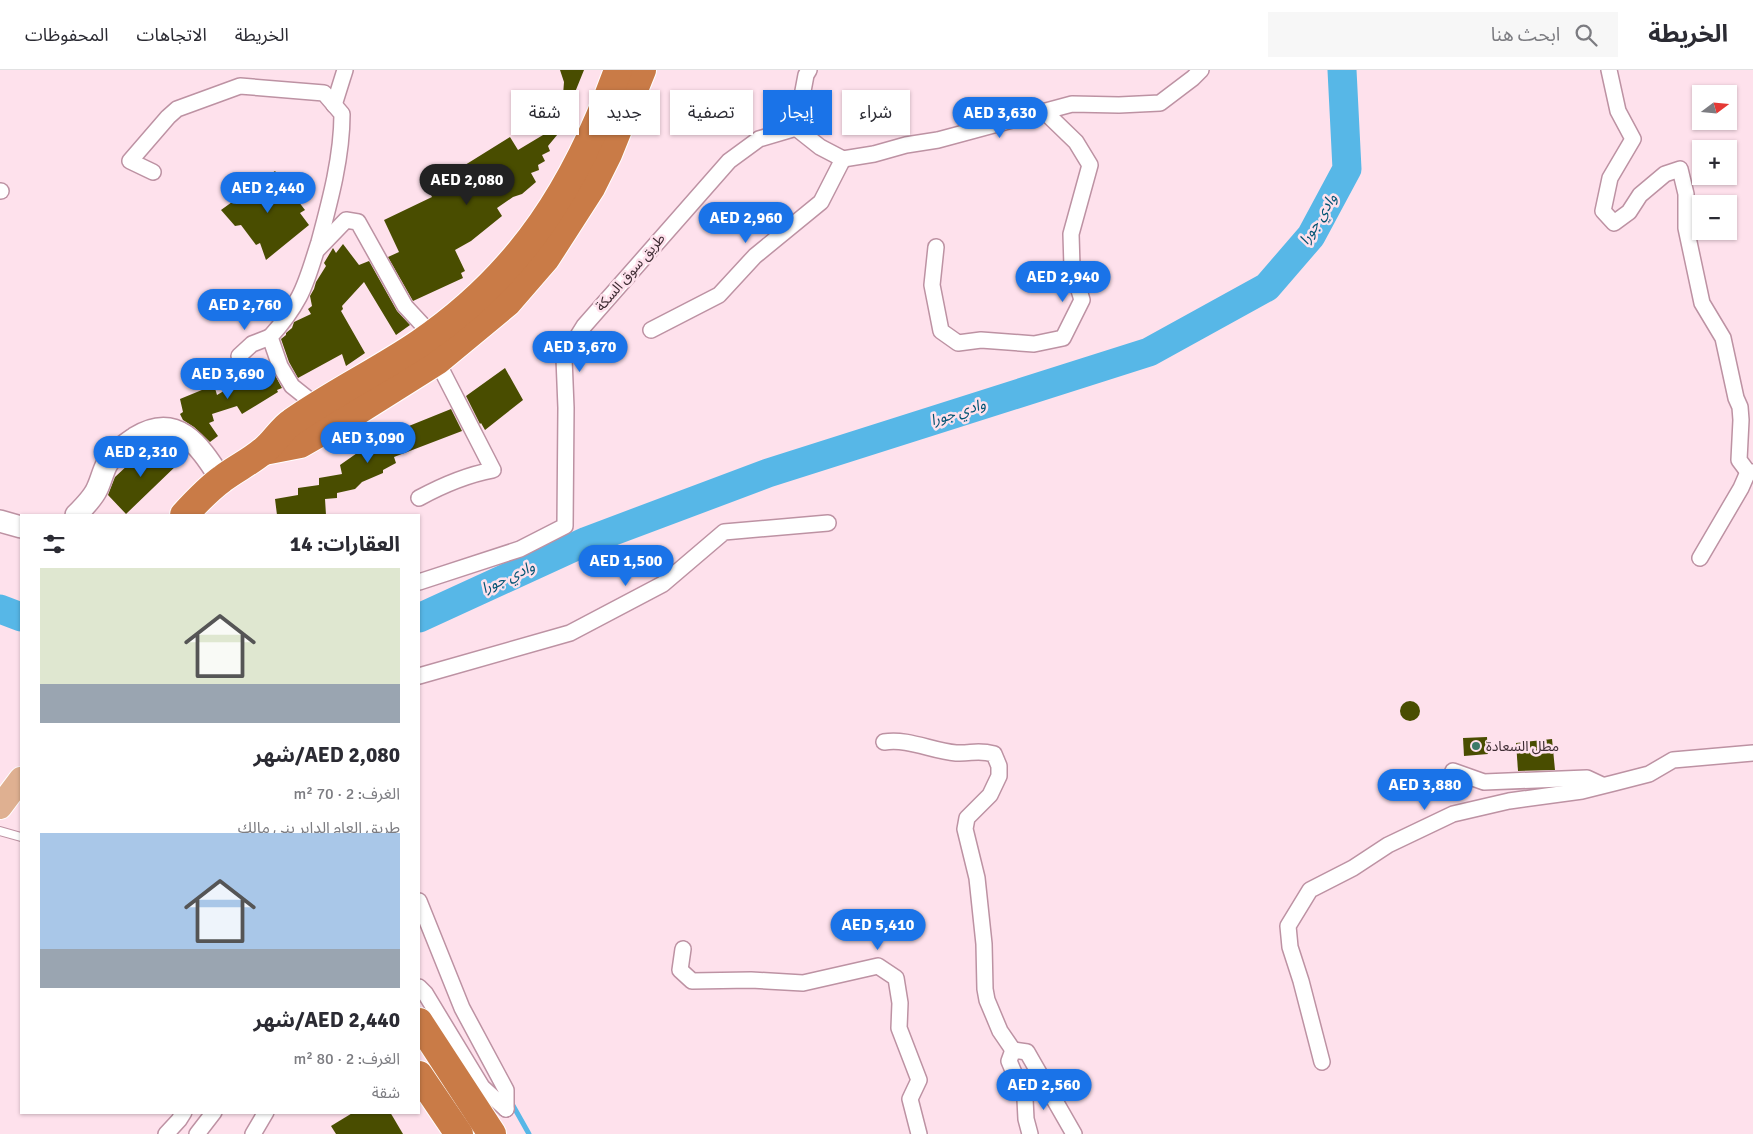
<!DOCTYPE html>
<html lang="ar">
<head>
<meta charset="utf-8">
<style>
  :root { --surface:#fff; --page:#f7f7f7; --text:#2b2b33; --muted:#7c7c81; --line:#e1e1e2; --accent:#1a73e8 }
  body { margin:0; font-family:Signika,"Noto Sans Arabic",sans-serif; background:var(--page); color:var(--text); direction:rtl; height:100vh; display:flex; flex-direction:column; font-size:19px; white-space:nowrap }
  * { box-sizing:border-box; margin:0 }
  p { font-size:16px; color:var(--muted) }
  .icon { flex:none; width:28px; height:28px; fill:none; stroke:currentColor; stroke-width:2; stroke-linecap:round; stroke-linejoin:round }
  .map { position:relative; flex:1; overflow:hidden; direction:ltr }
  .side { position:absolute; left:20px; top:444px; width:400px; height:600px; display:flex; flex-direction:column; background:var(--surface); border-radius:0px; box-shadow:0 1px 4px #0004; direction:rtl }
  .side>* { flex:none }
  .banner { position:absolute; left:435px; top:20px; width:475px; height:45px; direction:rtl; display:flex; gap:10px }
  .needle { width:32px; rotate:74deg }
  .tools { position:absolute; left:1692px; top:15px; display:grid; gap:10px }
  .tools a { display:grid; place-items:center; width:45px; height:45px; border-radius:0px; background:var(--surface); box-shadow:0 1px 4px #0004; font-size:25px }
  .price { position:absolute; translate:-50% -42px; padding:0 11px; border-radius:18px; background:var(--accent); color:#fff; font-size:16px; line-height:32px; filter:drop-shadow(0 1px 2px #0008) }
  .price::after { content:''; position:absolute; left:50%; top:30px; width:15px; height:11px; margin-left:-8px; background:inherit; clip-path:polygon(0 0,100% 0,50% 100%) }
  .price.on { background:#222; color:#fff }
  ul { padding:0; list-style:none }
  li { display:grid; align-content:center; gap:10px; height:265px; padding:0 20px }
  li span { display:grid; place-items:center; height:155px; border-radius:0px; color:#555 }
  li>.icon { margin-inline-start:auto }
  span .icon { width:90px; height:90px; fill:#fffc; stroke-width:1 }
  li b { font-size:21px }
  h2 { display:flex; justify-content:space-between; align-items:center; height:60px; padding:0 20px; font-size:21px }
  .tag { padding:0 18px; border-radius:0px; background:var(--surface); box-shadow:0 1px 4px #0004; font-size:18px; line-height:45px }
  .tag.on { background:var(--accent); color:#fff }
  header { display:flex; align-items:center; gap:30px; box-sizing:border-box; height:70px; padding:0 25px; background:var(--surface); border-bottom:1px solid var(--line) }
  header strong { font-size:24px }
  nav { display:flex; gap:28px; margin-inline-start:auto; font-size:18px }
  .search { width:350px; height:45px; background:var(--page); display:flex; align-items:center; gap:12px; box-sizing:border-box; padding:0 18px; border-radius:0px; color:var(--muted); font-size:19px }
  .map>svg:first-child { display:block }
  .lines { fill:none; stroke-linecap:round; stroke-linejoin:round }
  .stream { stroke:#57b7e7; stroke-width:5 }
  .river { stroke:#57b7e7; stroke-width:29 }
  .building { fill:#494d00 }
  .lane-casing { stroke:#bd92a3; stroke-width:10 }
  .street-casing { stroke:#bd92a3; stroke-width:18 }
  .secondary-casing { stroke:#bd92a3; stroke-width:24 }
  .primary-casing { stroke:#fff; stroke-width:26 }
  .highway-casing { stroke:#fff; stroke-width:30 }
  .lane { stroke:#fff; stroke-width:8 }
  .street { stroke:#fff; stroke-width:15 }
  .secondary { stroke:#fff; stroke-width:21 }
  .primary { stroke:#dfb091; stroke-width:24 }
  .highway { stroke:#c97b47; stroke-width:28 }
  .poi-dot { fill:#3b7a68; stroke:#fee1ec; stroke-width:2 }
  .labels { text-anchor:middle; stroke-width:5; stroke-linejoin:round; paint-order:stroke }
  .street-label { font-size:14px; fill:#3d2b32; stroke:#fee1ec }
  .poi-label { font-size:14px; fill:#3d2b32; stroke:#fee1ec; text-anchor:start }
  .water-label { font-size:15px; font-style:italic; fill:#005373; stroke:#fee1ec }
</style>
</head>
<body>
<header>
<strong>الخريطة</strong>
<div class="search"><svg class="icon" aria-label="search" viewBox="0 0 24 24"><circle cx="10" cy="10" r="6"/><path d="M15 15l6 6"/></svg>ابحث هنا</div>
<nav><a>الخريطة</a><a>الاتجاهات</a><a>المحفوظات</a></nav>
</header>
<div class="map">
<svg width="1753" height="1064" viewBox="0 0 1753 1064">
  <rect width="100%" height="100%" fill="#fee1ec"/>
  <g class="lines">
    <path class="stream" d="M511,1032L529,1064"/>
    <g class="river">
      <path d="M0,539L21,547"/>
      <path d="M419,548L587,471L768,403L1149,282L1267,217L1311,166L1347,99L1342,0"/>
    </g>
  </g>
  <g class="building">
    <path d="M560,0H584L563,52L565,51L567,53L548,76L550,81L542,85L545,91L538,95L539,100L531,103L536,112L522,124L513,127L497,138L502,146L471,171L455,180L465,201L461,203L463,208L413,231L388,187L399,182L384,150L432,127L428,118L510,67L518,80L558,56L554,28L563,25L564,12Z"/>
    <path d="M275,101L305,140L300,143L309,155L266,190L260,173L256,175L241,155L235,156L221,140Z"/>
    <path d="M343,174L359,195L369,191L397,241L410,255L396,265L364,212L342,236L343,239L341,241L365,283L346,296L342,284L298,308L289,292L281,269L286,265V263L292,258L294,252L311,244L308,239L312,236L310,226L314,219L316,212L326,196L324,193L333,178L336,183Z"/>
    <path d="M269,294L282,318L277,320L278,322L242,344L237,336L212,344L214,351L209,353L218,366L210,372L194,357L183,350L180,344L183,342L180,329L214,315L217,325Z"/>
    <path d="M505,298L523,330L485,360L481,353L480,354L466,326Z"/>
    <path d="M451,339L462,361L394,387L396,393L383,400V403L362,412L355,419L337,423V428L325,429L326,445H277L275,429L298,425V418L319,415V408L342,404L340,395L360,381L389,364Z"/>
    <path d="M163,377L179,393L126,444L108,425L115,407L144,380L147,384L150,381L154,385Z"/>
    <circle cx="1410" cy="641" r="10"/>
    <path d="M1487,667L1488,684L1464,686L1463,668Z"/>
    <path d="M1552,669L1555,700L1518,701L1516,673Z"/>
    <path d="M354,1042H390L403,1064H336L331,1056Z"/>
  </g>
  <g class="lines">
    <defs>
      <path id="lane" d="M0,761L21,767"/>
      <g id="street">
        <path d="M1609,0L1618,41L1633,69L1610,108L1603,141L1614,153L1629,142L1640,125L1665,104L1680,99L1686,124V158L1702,233L1723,268L1736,328L1740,337L1741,350L1739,390L1748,402H1753"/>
        <path d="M334,35L345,0"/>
        <path d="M796,58L820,77L843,89L874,84L906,75L938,70L1072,34L1119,35L1160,33L1193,8L1201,0"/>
        <path d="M796,58L806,5L809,0"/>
        <path d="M153,102L130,91L168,47L177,39L240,16L324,23L342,44C342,87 330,131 319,172C313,190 308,210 299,227C291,242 281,255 270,267L280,296L292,316L317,336"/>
        <path d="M0,121H1"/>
        <path d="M936,177L932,215L941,261L958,273L981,270L1034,274L1063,268L1082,230L1072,197L1071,164L1090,95L1076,72L1045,42"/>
        <path d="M318,179L346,150L358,152L405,236L431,264"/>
        <path d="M651,260L719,225L755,186L821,132L843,89"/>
        <path d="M239,286L252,274L270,267"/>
        <path d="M419,428C443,415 466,405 493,400L437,291"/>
        <path d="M1700,488L1741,418L1748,402"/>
        <path d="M419,512L520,479L565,456L566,338L564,288L584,256L729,91L759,69L796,58"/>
        <path d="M419,606L570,563L663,514L724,462L828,453"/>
        <path d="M884,672C908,668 932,681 956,683C972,684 976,679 994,684L999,696V706L990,725L967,748L965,759L977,808L984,874L985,919L987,930L1000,961L1013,980"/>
        <path d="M1453,701L1484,712L1587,708L1602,715"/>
        <path d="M419,831L462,938L506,1020V1039"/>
        <path d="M683,879L680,900L692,911L751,910L803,913L878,896L896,908L900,933L899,958L919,1010L910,1029L919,1064"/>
        <path d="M419,917L425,923L482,1017L506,1039"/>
        <path d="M1322,992L1301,911L1290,877L1288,856L1310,820L1353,798L1388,775L1453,744L1509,731L1582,721L1614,713L1649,704L1673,690L1753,683"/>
        <path d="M166,1064L179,1050L184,1042"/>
        <path d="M197,1064L214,1042"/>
        <path d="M253,1064L266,1042"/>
        <path d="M1030,1064L1026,1049L1025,1029L1009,991L1013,980L1027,982L1074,1064"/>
      </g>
      <g id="secondary">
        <path d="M76,445C83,438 93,428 97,419C101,411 103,401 107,394C113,383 125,375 135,368C178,341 200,377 221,409"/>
        <path d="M0,451L21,457"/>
      </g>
      <path id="primary" d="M0,737L21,709"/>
      <g id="highway">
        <path d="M264,381L300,374L356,342L437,291L507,233L546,188L591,118L608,84L642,0"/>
        <path d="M184,445C196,432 208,419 222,409C235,399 250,392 263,381C274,373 281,359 292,352C333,323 379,301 420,273C522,203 577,114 618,0"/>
        <path d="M419,952L492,1064"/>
        <path d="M419,1005L459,1064"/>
      </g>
    </defs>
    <use href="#lane" class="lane-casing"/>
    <use href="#street" class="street-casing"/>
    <use href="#secondary" class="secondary-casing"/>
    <use href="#primary" class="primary-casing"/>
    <use href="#highway" class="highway-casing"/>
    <use href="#lane" class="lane"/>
    <use href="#street" class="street"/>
    <use href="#secondary" class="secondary"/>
    <use href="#primary" class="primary"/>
    <use href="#highway" class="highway"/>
  </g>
  <circle class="poi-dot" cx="1476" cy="676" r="5"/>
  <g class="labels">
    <g class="street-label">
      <text transform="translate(630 202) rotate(-49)" y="5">طريق سوق السكة</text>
    </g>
    <g class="poi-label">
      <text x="1486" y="681">مطل السعادة</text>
    </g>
    <g class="water-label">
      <text transform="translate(1318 149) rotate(-58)" y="5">وادي جورا</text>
      <text transform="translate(958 342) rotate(-18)" y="5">وادي جورا</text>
      <text transform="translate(508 507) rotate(-25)" y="5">وادي جورا</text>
    </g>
  </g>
</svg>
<div class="tools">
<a><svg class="needle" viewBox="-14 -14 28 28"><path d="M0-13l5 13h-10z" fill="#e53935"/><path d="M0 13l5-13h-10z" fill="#7c7c81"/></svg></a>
<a>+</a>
<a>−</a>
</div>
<b class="price" style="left:1000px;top:69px">AED 3,630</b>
<b class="price on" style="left:467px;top:136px">AED 2,080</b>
<b class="price" style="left:268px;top:144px">AED 2,440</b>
<b class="price" style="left:746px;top:174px">AED 2,960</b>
<b class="price" style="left:1063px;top:233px">AED 2,940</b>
<b class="price" style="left:245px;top:261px">AED 2,760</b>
<b class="price" style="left:580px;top:303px">AED 3,670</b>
<b class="price" style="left:228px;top:330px">AED 3,690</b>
<b class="price" style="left:368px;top:394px">AED 3,090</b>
<b class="price" style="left:141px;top:408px">AED 2,310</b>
<b class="price" style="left:626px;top:517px">AED 1,500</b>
<b class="price" style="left:1425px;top:741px">AED 3,880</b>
<b class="price" style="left:878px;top:881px">AED 5,410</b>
<b class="price" style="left:1044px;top:1041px">AED 2,560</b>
<div class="banner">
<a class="tag">شراء</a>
<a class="tag on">إيجار</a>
<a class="tag">تصفية</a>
<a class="tag">جديد</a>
<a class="tag">شقة</a>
</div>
<section class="side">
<h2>العقارات: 14<svg class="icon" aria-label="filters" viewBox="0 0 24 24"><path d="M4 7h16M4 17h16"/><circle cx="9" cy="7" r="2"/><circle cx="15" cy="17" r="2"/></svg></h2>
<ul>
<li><span style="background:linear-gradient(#dfe7d0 75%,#9aa5b1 0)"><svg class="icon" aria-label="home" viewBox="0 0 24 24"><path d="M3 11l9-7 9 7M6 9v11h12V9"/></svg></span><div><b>AED 2,080/شهر</b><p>الغرف: 2 · 70 m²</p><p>طريق العام الداير بني مالك</p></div></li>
<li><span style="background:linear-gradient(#a9c7e8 75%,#9aa5b1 0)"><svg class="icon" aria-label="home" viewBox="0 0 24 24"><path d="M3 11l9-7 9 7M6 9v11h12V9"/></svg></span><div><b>AED 2,440/شهر</b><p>الغرف: 2 · 80 m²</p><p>شقة</p></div></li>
</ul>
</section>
</div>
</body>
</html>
